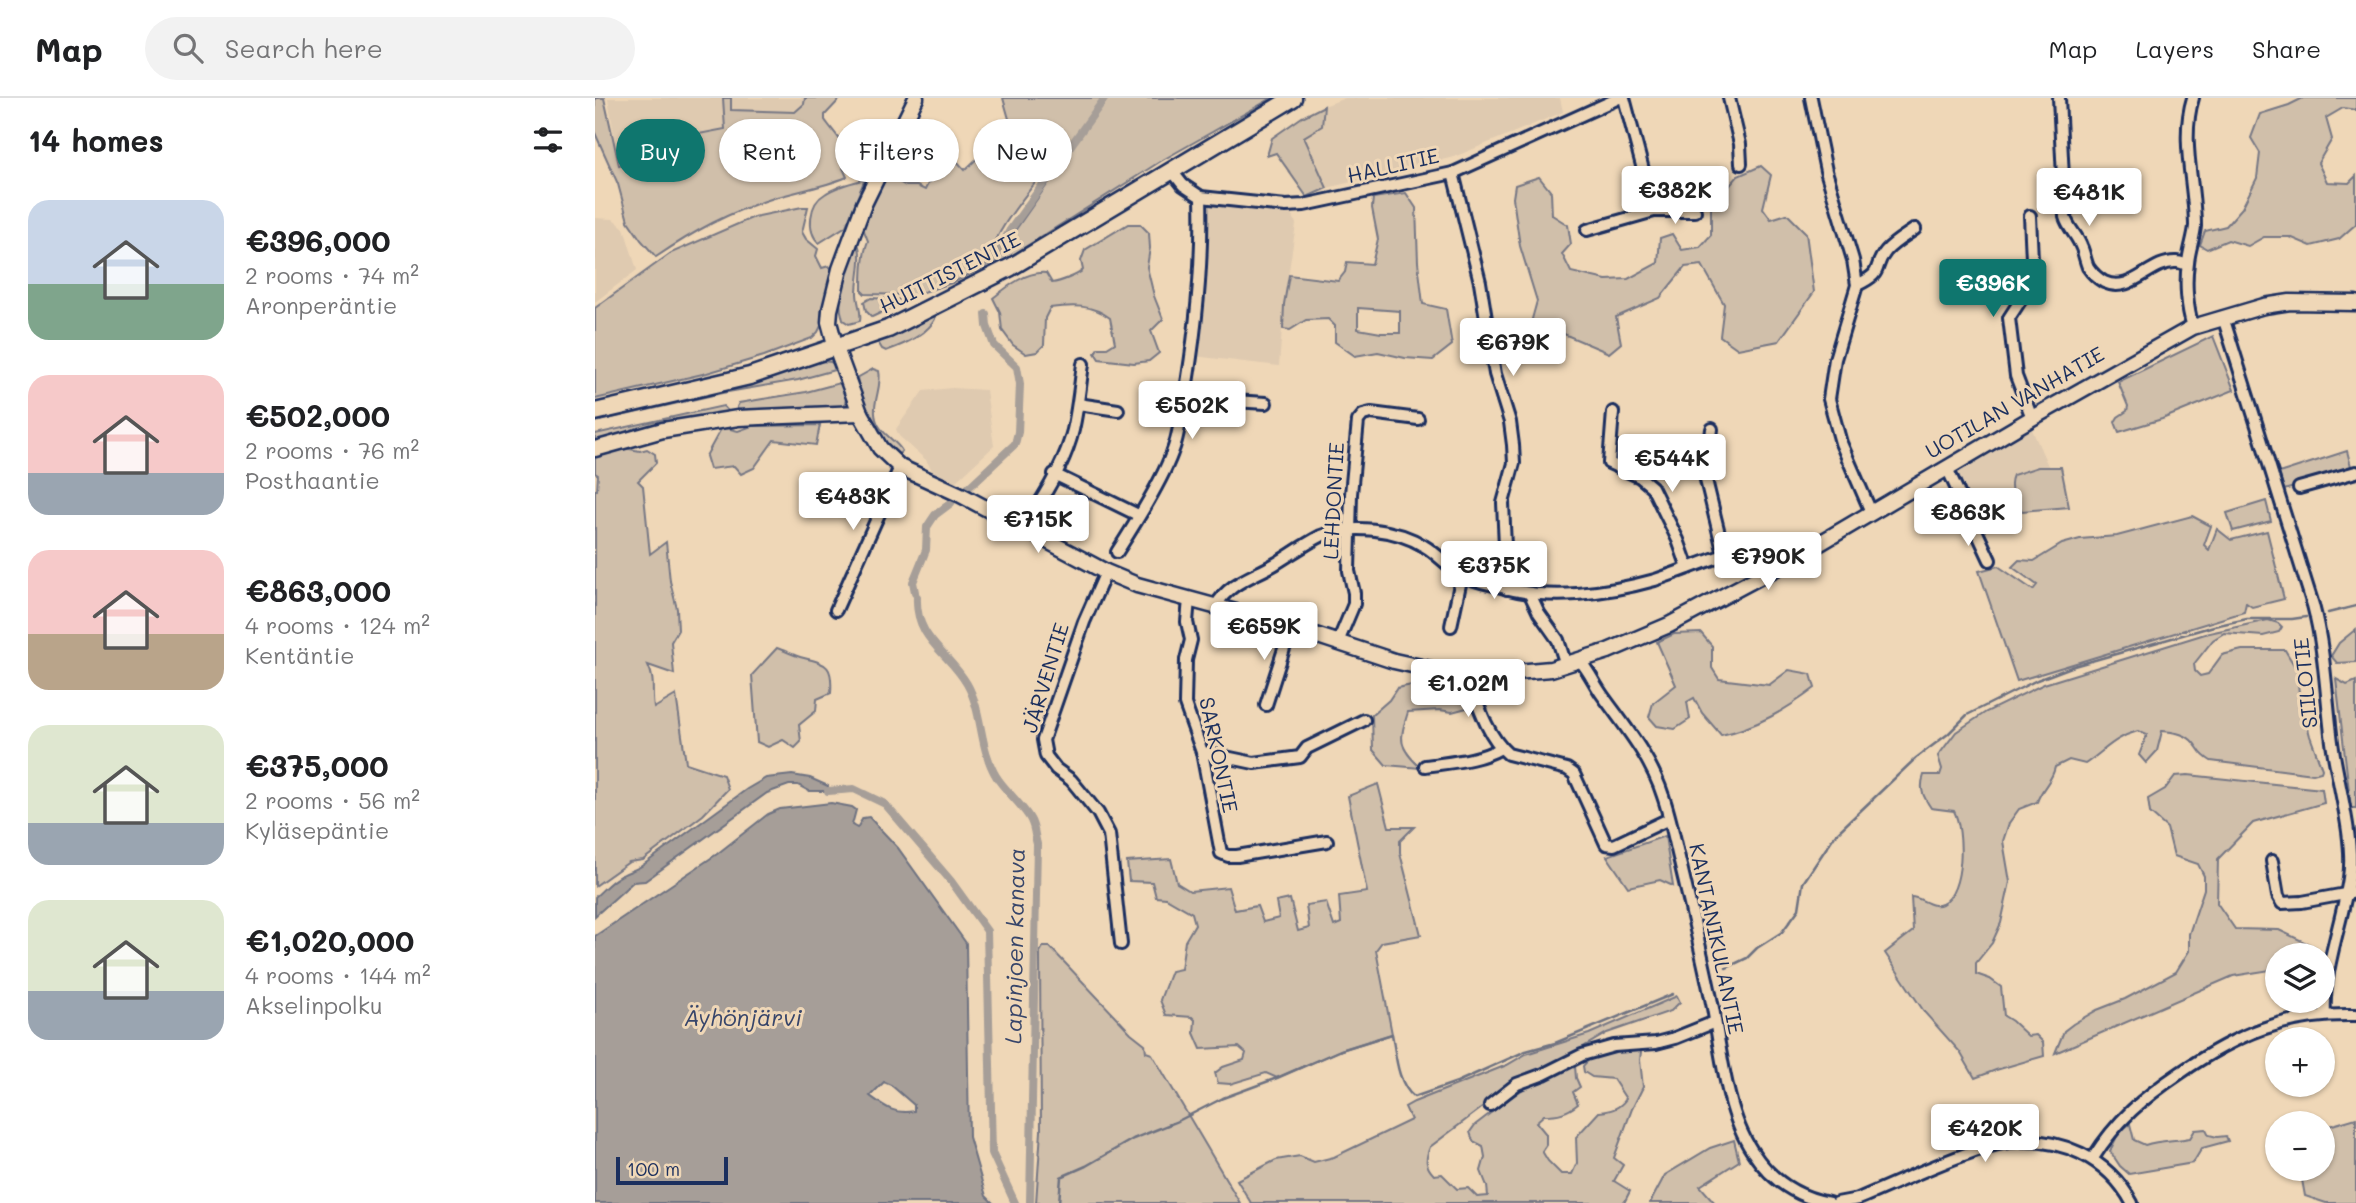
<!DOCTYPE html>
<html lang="en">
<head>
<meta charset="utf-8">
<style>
  :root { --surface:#fff; --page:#f2f2f2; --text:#202124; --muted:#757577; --line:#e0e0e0; --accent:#0f766e }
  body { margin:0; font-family:Mali,sans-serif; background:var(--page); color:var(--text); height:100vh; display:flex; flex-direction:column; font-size:26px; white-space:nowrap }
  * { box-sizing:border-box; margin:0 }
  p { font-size:23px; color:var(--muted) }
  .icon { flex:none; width:38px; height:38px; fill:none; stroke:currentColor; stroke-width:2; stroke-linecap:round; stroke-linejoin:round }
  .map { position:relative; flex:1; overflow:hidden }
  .sheet { display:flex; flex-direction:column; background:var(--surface); width:595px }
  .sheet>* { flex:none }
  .guide { position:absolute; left:21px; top:21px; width:665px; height:63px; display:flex; gap:14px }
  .controls { position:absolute; left:1670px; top:845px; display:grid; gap:14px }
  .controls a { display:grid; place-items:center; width:70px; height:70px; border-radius:50%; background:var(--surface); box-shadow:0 2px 5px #0004; font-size:35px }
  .scale { position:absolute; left:21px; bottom:18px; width:112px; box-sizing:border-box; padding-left:7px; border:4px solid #1b2f5e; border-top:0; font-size:19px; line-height:24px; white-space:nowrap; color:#1b2f5e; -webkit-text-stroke:5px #efd7b7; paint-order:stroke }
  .price { position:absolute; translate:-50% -60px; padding:0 16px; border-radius:7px; background:#fff; color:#222; font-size:23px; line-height:46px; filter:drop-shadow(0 2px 4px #0008) }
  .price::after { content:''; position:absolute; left:50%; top:42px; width:21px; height:16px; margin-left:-10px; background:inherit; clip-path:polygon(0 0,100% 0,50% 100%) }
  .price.selected { background:var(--accent); color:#fff }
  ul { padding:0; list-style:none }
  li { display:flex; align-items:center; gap:21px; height:175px; padding:0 28px }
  li span { display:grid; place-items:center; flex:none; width:196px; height:140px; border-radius:21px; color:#555 }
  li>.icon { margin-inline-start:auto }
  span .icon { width:84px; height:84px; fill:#fffc; stroke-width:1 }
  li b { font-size:30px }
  h2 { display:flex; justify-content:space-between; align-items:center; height:84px; padding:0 28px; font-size:30px }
  .chip { padding:0 24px; border-radius:32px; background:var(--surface); box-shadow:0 2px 5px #0004; font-size:24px; line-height:63px }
  .chip.selected { background:var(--accent); color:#fff }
  header { display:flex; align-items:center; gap:42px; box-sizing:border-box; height:98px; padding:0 35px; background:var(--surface); border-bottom:2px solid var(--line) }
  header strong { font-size:33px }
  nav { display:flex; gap:38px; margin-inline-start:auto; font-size:24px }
  .search { width:490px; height:63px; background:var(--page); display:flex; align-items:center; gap:18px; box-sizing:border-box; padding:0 24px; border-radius:38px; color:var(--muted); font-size:26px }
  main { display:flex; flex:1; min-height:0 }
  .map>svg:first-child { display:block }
  .built { fill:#dfcab0 }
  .green { fill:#d0bfaa; stroke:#767784; stroke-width:2; fill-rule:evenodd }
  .water { fill:#a69e98; stroke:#6e7281; stroke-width:2; fill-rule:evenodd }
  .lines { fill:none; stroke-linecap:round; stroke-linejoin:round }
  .stream { stroke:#6e7281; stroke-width:2.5 }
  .canal { stroke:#a69e98; stroke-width:8 }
  .minor-casing { stroke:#1b2f5e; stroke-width:16 }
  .major-casing { stroke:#1b2f5e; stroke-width:19 }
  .highway-casing { stroke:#1b2f5e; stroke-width:21 }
  .minor { stroke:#efd7b7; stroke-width:10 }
  .major { stroke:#efd7b7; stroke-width:14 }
  .highway { stroke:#efd7b7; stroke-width:16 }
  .labels { text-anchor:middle; stroke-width:6; stroke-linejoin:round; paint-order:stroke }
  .street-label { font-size:21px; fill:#1b2f5e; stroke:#efd7b7 }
  .water-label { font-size:23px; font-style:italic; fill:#37456a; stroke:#efd7b7 }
</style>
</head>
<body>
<header>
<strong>Map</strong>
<div class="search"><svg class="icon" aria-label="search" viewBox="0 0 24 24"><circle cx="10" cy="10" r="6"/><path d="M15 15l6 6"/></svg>Search here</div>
<nav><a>Map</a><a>Layers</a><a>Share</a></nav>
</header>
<main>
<section class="sheet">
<h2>14 homes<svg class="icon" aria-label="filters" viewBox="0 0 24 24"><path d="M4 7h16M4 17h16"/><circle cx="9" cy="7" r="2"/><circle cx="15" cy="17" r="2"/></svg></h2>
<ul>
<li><span style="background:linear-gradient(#c9d6e8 60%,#7fa58c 0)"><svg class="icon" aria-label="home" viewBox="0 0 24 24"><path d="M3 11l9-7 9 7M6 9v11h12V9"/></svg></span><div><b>€396,000</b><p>2 rooms · 74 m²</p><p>Aronperäntie</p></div></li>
<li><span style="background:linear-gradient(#f6c9c9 70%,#9aa5b1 0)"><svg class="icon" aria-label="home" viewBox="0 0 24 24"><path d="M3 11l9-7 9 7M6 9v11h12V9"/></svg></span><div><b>€502,000</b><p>2 rooms · 76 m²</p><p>Posthaantie</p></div></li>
<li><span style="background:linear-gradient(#f6c9c9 60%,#b9a48a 0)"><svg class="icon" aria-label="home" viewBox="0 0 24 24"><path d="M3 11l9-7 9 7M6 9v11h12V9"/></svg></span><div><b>€863,000</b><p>4 rooms · 124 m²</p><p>Kentäntie</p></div></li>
<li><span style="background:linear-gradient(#dfe7d0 70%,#9aa5b1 0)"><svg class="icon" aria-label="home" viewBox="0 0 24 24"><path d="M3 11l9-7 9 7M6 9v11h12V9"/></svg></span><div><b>€375,000</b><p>2 rooms · 56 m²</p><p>Kyläsepäntie</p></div></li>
<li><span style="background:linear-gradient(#dfe7d0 65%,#9aa5b1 0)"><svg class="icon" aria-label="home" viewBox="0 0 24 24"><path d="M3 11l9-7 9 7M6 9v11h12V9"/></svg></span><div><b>€1,020,000</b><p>4 rooms · 144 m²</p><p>Akselinpolku</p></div></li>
</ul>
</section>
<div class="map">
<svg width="1761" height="1105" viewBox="0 0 1761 1105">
  <rect width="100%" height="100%" fill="#efd7b7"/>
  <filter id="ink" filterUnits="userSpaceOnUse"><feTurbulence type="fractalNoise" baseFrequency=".0143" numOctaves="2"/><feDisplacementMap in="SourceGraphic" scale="14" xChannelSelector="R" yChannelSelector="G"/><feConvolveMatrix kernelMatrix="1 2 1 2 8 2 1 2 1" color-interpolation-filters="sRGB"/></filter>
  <g filter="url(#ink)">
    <g class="built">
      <path d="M13,0H132L130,31L63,44L64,61L24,68Z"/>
      <path d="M136,0H210L209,14L136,12Z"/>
      <path d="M750,0H965L968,14L859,59L732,90L709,38L727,28L729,8Z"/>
      <path d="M635,95L692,101L701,126L689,206L684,268L590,257L603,120V100L637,102Z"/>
      <path d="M0,120L18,121L29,130L42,172L0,204Z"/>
      <path d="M357,290L391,292L399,348L359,385L337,372L331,362L304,338L301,331L328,293Z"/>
      <path d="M1435,327L1454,370L1443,369L1431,374L1418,396L1427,413L1380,421L1359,372Z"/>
    </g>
    <g class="green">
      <path d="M0,0H9L24,67L64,61L62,44L130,31L128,0H136V12L200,14L209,6L210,0H246L230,17V22C240,37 258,50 248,70L252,79C228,89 203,93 179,100C132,115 101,132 61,159L46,142L33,123L23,86L0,35Z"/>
      <path d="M408,0H677L566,63L402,167L412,144L461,74L451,71C427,102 401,131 390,169L357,185L319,197L270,196L267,193C267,177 267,158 273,143L268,130L272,112L288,75L311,88H322L330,92L345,61L310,31L319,16L370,72L416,28Z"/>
      <path d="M1708,0H1761V12L1748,10L1731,20L1737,41L1723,65L1732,84L1754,85L1761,78V126L1744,141L1716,148L1695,139H1669L1653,148L1633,142L1612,151L1605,147L1610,133L1631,128L1647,110L1662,80L1665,55L1656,40L1665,16L1694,7Z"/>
      <path d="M729,8L727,28L709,39L732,90L712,99L681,55L672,58L677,40L707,19Z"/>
      <path d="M1166,68L1176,77L1168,110L1176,121L1192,116L1211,135L1219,194L1184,243L1143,251L1125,238L1129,206L1107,167L1090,169L1065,200L1021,219L1026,245L1014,255L969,236L946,237L937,221L942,203L925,148L918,100L920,87L944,79L956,94L957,117L973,127L976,146L967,156L976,174L1011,182L1033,181L1063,165L1065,140L1077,136L1087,152L1105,149L1116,137V109L1143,78Z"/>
      <path d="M267,82L269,83L251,128L224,145C211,133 214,105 230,96C240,89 255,85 267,82Z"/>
      <path d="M811,95L821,110L823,164L828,206L851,211L857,247L838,262L810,260L783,254L760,258L740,244V228L733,221L711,222L695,232L688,231L689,206L694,177L743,183L750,174L752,164L777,166L783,141L777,110L778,100ZM763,210L805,213V235H786L763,231Z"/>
      <path d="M207,109H213L207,134L211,141L223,151L221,158L227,170L234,168L238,173L229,203L228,224L223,234L217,240L169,258L112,275L0,301V210L76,155L159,119Z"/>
      <path d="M533,126H545L554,135L555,150L552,169L559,198L568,221L556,233L564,255L554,263L539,265L504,261L500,255L503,250H512L520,245L515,220C497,206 477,207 455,210L450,220L449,247L442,254L431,256L418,247L407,232L405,214L398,200C413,188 432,173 451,175L457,185C465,184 483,177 488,172L486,163L490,152Z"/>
      <path d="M262,143C269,157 262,179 262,195C262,205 267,214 265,223L254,226L248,222C239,193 252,169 262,143Z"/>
      <path d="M276,200L313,202L277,219L271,213L269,204Z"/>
      <path d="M339,217L340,221C332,237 308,247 291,253L287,251L280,239Z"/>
      <path d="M1618,238L1639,292L1567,321L1524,334L1520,324L1523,319L1532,313L1533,308L1523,284Z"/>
      <path d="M225,263L236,264L243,271L203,282L127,295L0,324V317Z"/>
      <path d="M278,271L284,273C288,289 275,307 282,324C287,337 301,342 307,353L302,358L296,356L268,308L262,280Z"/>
      <path d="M245,285C250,295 254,300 247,311L143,314L142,309L144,305L211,294Z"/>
      <path d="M128,308L134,314L132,316L0,347V336Z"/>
      <path d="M225,327L221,347L179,342L159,370L146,376L139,368L115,371L111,358L127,329L143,333L157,328Z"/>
      <path d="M24,349L45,353L52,351L60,356L61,365L43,383L48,388L55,456L71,444L75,483L82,511L83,532L76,544L79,576L53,567C61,584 56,592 59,610L81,597L91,665L128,677L133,691L108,717L48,762L34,764L0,788V392H2L3,377L0,375V357Z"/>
      <path d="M1752,353L1757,372L1689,392L1684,375Z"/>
      <path d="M1443,369H1466L1474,409L1427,413C1420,401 1412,390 1418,377Z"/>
      <path d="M1671,403L1676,423L1638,433L1632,415Z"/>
      <path d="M1597,418L1616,428L1609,447L1614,452L1622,431L1636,442L1672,433L1689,501L1657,509L1651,505L1649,514L1422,583L1384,473L1403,468L1438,492L1442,487L1417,469L1424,462L1439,463L1467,446L1485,441L1522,438Z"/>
      <path d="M1673,522L1683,525L1687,529L1684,534L1668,538L1629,535L1618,542L1599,566L1600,573L1605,578L1613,576L1627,557L1647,552H1690L1702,572L1704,596L1715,638L1727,671L1726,674L1718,676L1616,663C1602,655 1605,650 1596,642C1588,635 1577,634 1567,633L1562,653L1551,665L1544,657L1552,637L1543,633C1520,639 1509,653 1490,666L1474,662L1460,669C1457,684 1447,689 1442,704L1424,711L1414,725L1408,743L1415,784L1406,825L1397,845L1381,865V876L1395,881L1406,889L1409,918L1417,923L1433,938L1441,937L1448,944L1449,958L1401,972L1380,980L1365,954L1330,915L1290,855L1318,833L1316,799C1326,799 1337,811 1347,806C1370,795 1369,732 1359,713L1336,710C1328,698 1324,691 1329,677H1345L1347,671L1343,658L1361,634L1391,614L1449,586L1610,536Z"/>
      <path d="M1761,531V564L1742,565L1736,558L1744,545Z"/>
      <path d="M1106,535L1117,548V570L1124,581L1174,587L1194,572L1216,576L1220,590C1191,612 1162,629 1126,637L1107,615L1099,600L1092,604L1095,621L1080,631L1062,628L1054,619L1058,605L1081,587L1062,544L1079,536Z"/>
      <path d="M182,550C191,553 200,558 209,560C233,566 238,568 236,595L222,601L221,613L204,627L206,644L200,650L188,642L173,649L162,644L157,577Z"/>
      <path d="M1741,581L1752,587L1761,583V710H1756Z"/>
      <path d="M827,585L871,589L879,608L857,614L845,612L813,614C804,643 803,648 826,670L791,667L778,652L777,617L794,602L802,590Z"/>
      <path d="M1593,677L1727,691L1729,705L1658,725L1623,761L1622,805L1640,831L1684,832L1720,849L1713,857L1682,858V871L1638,878L1460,955L1469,933L1478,926L1502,912L1530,901L1581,874L1594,853V836L1609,791V778L1603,766L1579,758L1572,730L1555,715L1553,701L1570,691L1580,678Z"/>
      <path d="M783,686L794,729H819L805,743V755L826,837L787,844L781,852L797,936L746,952L682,980L671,975L635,986L623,985L620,975L628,969L649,962L651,955L644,949L606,951L599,935L600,922L597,919L571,917L565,902L576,873L586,871L590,843L600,826L597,815L571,800L561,799L557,784L534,783L532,764L576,761L582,785L595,793L633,789L640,812L662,808L668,824L684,820L681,804L695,801L703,833L714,830L711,807L731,804L739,828L746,825L744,798L772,794L753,698Z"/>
      <path d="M1070,738L1078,788L1065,782L1033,789L1012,758Z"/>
      <path d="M448,849H455L536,935L550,946L551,954L557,956L645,1105H441L446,1033L445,854Z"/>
      <path d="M1082,898L1085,904L1076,913L1012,935L892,1006L835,1049C830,1061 830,1068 839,1077L847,1076L862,1091L873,1090L882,1099L893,1098L892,1088L886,1073L890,1059L888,1048L878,1043L875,1034L880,1027C899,1013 958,963 980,968L981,980L985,989L978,994L983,1006C972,1015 963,1017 949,1017L941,1024L951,1036V1047L947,1053L953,1063L966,1076H977L982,1065L981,1039L1004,1014C1015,1013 1024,1011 1031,1001L1018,981L997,979L989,974L988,968C1001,951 1027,947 1047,945L1045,962L1048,989L1037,1011L1019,1060L1028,1067L1019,1083L1035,1093L1029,1105H656L642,1082L681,1062L705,1058L719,1064L739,1059L816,1022L810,1009L819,1004L912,967L931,956L994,936Z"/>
      <path d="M1761,1020V1105H1731L1710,1098L1705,1071H1727V1030Z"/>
      <path d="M1535,1026L1539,1042L1550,1047C1565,1042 1579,1043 1595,1040L1600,1032L1611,1031L1614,1037L1622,1039L1631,1038L1633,1043L1607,1050L1598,1065L1534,1076L1525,1068L1515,1053L1524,1034Z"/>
      <path d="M1139,1042L1144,1063L1105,1088L1120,1105H1055L1070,1077L1115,1050Z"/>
    </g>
    <g class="water">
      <path d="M197,677L215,680L233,688V693H214L203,687H194L172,695L50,783L38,784L0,818V799C9,791 16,782 27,777C34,773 41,772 48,767L152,691L171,680Z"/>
      <path d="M236,705L257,709L261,712L257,727L262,730L268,720L274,719L303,750L371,845L374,1039L391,1098L398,1105H0V838L122,756L173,716L185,711ZM289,984L296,987L319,1007V1013C300,1017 290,1009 275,998Z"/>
    </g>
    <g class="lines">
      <g class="stream">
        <path d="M1733,515L1761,508"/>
        <path d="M1131,870L1152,860L1162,850L1187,834L1204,811L1208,785L1240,737L1321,660L1353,636L1372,617L1442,582L1479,568L1619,528L1652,521H1697L1711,519"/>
        <path d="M464,1105L466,1079L491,1068L538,1041L583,1023L628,1000L682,980L746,952L797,936C801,957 802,985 819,999L862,984L931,953L960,945L1078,896"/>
      </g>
      <g class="canal">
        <path d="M395,169L415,132L510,0"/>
        <path d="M373,390L420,346L423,334L425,286L422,269L399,247L392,228L391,216"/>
        <path d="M320,494L318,484L331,452L332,429L340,417L356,405"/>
        <path d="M322,499C320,542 354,554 372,586C388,614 384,650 401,678C409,692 433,712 437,725C440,732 440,740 442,746L435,1105"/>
        <path d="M233,693L259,691L290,706L356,783L392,833L397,1055L420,1105"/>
      </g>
      <defs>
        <g id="minor">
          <path d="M1134,0L1145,46L1146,66"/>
          <path d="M1216,0L1231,73L1258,162L1262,187L1240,261L1234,301L1246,345L1276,414"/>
          <path d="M1464,0L1470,119C1473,130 1482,137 1486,148C1489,154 1490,162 1493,169C1497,175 1502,180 1509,184C1537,197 1555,162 1582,164C1585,164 1589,166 1592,167"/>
          <path d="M577,73L588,87L606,99L691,108L709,107L858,75L1024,0"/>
          <path d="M858,75L885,184L900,276L915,324L918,347L919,365L908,405L912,491"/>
          <path d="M1059,113H1100"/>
          <path d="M1435,118L1438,183L1414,220L1421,278L1437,320"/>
          <path d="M992,132L1059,113L1029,0"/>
          <path d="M1262,187C1291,173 1276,171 1291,153C1299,144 1310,138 1320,131"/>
          <path d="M1628,219L1718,507C1730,552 1731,597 1737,644C1742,684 1760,741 1754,780C1748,822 1727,874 1730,916"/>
          <path d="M1598,229C1592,210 1590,185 1593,165C1594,152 1599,140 1600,128C1600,86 1585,42 1598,0"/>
          <path d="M589,300L671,305"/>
          <path d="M483,306L523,312"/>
          <path d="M1018,314L1014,365L1045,379L1057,389L1083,442L1093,470"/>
          <path d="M1117,331L1111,382L1129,456"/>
          <path d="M1352,370L1395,462"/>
          <path d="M459,376L543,417"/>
          <path d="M1704,390L1761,374"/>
          <path d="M428,429C448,401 470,366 478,332C483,310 485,288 488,266"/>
          <path d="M522,454C540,426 566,385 577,355C584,338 585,320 589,303C601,235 608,167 606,99"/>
          <path d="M511,474L489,524L448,642L451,658L461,671L476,682L503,715L514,736L526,846"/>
          <path d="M935,496L944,515L963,542L971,567"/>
          <path d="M594,501L592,524L596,542L591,562L590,606L607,654L626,755L633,758H642L732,743"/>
          <path d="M621,508C633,485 658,479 680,466C695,457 710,446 726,438C755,425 802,431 829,448C843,456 853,469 867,477C878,483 891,485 903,488C929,496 954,498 982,496C1008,494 1035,489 1060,482C1103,468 1143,448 1187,442"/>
          <path d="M241,512L305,369"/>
          <path d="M856,528L867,477"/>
          <path d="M743,544L759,506V495L754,473L756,396L763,323L768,317L776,315L823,321"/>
          <path d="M985,563C995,574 999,586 1008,598C1031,630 1056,660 1068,698C1075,718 1079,739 1084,760C1096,810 1108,860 1118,910C1126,954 1132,1016 1157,1053C1175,1081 1201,1099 1234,1105"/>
          <path d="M872,576C882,603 891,637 913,656L972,671L979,676L1011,746L1019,747L1074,721"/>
          <path d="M671,607L696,529"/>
          <path d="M607,654L659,665L705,659L712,650L769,622"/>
          <path d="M830,668C856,664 883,663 906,650"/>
          <path d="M1677,763L1683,798L1687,805L1707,804L1761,794"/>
          <path d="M895,1007L922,986L949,976L987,957L1019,948L1061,945L1080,940L1120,924"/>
          <path d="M1498,1060C1522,1022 1548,1000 1585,975C1642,936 1691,915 1761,917"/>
          <path d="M1242,1105L1263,1101C1296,1087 1329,1072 1363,1059C1380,1053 1396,1046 1414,1044C1465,1038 1513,1060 1537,1105"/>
        </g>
        <g id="major">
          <path d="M321,0L269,106L245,171L235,212L234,224L241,250L265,315L285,350L305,369L366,397L511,474L542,487L696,529L799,563L844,573L899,576L956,571L1013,553L1074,527L1198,461L1437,320L1598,229L1669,208L1695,204L1761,205"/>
          <path d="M0,351L68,332L143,320L265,315"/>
        </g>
        <path id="highway" d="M0,314L155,278L293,231L416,169L698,0"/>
      </defs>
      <use href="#minor" class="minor-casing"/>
      <use href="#major" class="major-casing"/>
      <use href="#highway" class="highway-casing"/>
      <use href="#minor" class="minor"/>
      <use href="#major" class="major"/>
      <use href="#highway" class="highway"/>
    </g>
  </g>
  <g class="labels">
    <g class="street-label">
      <text transform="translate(798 68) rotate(-13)" y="7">HALLITIE</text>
      <text transform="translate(355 175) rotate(-27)" y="7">HUITTISTENTIE</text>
      <text transform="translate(1420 305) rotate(-30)" y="7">UOTILAN VANHATIE</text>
      <text transform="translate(739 403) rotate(-87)" y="7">LEHDONTIE</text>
      <text transform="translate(451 580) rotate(-73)" y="7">JÄRVENTIE</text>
      <text transform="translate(1711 585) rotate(-96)" y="7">SIILOTIE</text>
      <text transform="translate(623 657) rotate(78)" y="7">SARKONTIE</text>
      <text transform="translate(1121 841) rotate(78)" y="7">KANTANIKULANTIE</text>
    </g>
    <g class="water-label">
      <text transform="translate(420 848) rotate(-89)" y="8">Lapinjoen kanava</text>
      <text x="148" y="928">Äyhönjärvi</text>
    </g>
  </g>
</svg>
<div class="controls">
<a><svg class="icon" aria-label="layers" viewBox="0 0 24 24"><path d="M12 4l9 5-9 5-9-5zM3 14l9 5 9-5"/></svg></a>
<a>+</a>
<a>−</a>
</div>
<div class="scale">100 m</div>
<b class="price" style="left:1080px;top:128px">€382K</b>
<b class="price" style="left:1494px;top:130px">€481K</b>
<b class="price selected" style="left:1398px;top:221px">€396K</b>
<b class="price" style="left:918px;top:280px">€679K</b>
<b class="price" style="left:597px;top:343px">€502K</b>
<b class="price" style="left:1077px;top:396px">€544K</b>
<b class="price" style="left:258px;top:434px">€483K</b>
<b class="price" style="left:1373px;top:450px">€863K</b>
<b class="price" style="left:443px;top:457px">€715K</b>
<b class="price" style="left:1173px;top:494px">€790K</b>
<b class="price" style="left:899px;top:503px">€375K</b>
<b class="price" style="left:669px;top:564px">€659K</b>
<b class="price" style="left:873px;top:621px">€1.02M</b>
<b class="price" style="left:1390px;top:1066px">€420K</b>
<div class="guide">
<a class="chip selected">Buy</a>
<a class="chip">Rent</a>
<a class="chip">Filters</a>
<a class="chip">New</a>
</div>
</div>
</main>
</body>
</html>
